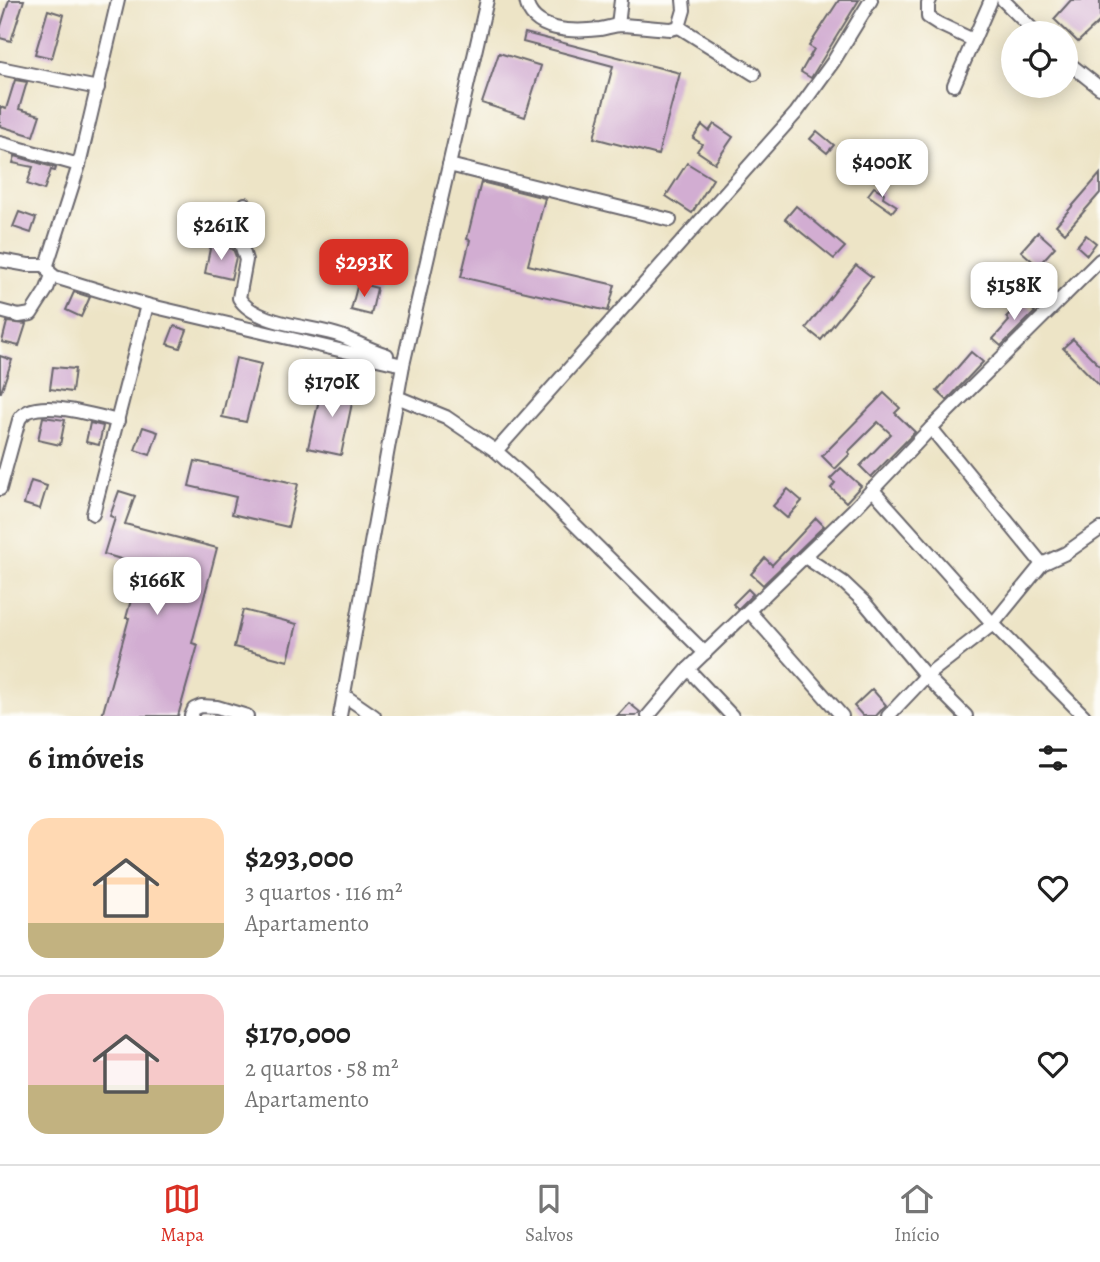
<!DOCTYPE html>
<html lang="pt">
<head>
<meta charset="utf-8">
<style>
  :root { --surface:#fff; --page:#f2f2f2; --text:#222; --muted:#767676; --line:#e0e0e0; --accent:#d93025 }
  body { margin:0; font-family:Alegreya,serif; background:var(--page); color:var(--text); height:100vh; display:flex; flex-direction:column; font-size:26px; white-space:nowrap }
  * { box-sizing:border-box; margin:0 }
  p { font-size:23px; color:var(--muted) }
  .icon { flex:none; width:38px; height:38px; fill:none; stroke:currentColor; stroke-width:2; stroke-linecap:round; stroke-linejoin:round }
  .map { position:relative; height:716px; overflow:hidden }
  .sheet { display:flex; flex-direction:column; background:var(--surface); flex:1 }
  .sheet>* { flex:none }
  .buttons { position:absolute; left:1001px; top:21px; display:grid; gap:14px }
  .buttons a { display:grid; place-items:center; width:77px; height:77px; border-radius:50%; background:var(--surface); box-shadow:0 4px 18px #0003; font-size:35px }
  .price { position:absolute; translate:-50% -60px; padding:0 16px; border-radius:14px; background:#fff; color:#222; font-size:23px; line-height:46px; filter:drop-shadow(0 2px 4px #0008) }
  .price::after { content:''; position:absolute; left:50%; top:42px; width:21px; height:16px; margin-left:-10px; background:inherit; clip-path:polygon(0 0,100% 0,50% 100%) }
  .price.active { background:var(--accent); color:#fff }
  ul { padding:0; list-style:none }
  li { display:flex; align-items:center; gap:21px; height:175px; padding:0 28px }
  li+li { border-top:2px solid var(--line) }
  li span { display:grid; place-items:center; flex:none; width:196px; height:140px; border-radius:21px; color:#555 }
  li>.icon { margin-inline-start:auto }
  span .icon { width:84px; height:84px; fill:#fffc; stroke-width:1 }
  li b { font-size:30px }
  h2 { display:flex; justify-content:space-between; align-items:center; height:84px; padding:0 28px; font-size:30px }
  .tab-bar { display:flex; justify-content:space-around; align-items:center; height:98px; border-top:2px solid var(--line); background:var(--surface); font-size:19px; color:var(--muted) }
  .tab-bar a { display:grid; justify-items:center; gap:4px }
  .tab-bar .active { color:var(--accent) }
  .map>svg:first-child { display:block }
  .building { fill:#d2add2 }
  .lines { fill:none; stroke-linecap:round; stroke-linejoin:round }
  .minor-casing { stroke:#69666c; stroke-width:16 }
  .minor { stroke:#fff; stroke-width:12 }
</style>
</head>
<body>
<div class="map">
<svg width="1100" height="716" viewBox="0 0 1100 716">
  <rect width="100%" height="100%" fill="#fdfcf7"/>
  <filter id="ink" filterUnits="userSpaceOnUse"><feTurbulence type="fractalNoise" baseFrequency=".0143" numOctaves="2"/><feDisplacementMap in="SourceGraphic" scale="14" xChannelSelector="R" yChannelSelector="G"/><feConvolveMatrix kernelMatrix="1 2 1 2 8 2 1 2 1" color-interpolation-filters="sRGB"/></filter>
  <filter id="wash" filterUnits="userSpaceOnUse"><feTurbulence type="fractalNoise" baseFrequency=".00686" numOctaves="4" result="noise"/><feDisplacementMap in="SourceGraphic" scale="28" xChannelSelector="R" yChannelSelector="G"/><feGaussianBlur stdDeviation="1.57" result="paint"/><feColorMatrix in="noise" values="0 0 0 0 0 0 0 0 0 0 0 0 0 0 0 0 0 1.4 0 .05"/><feComposite in="paint" operator="in"/></filter>
  <g filter="url(#wash)">
    <rect width="100%" height="100%" fill="#ede4c6"/>
    <g id="blocks">
      <g class="building">
        <path d="M9,0H24L11,41L0,38V29Z"/>
        <path d="M839,0H859L811,78L801,72L814,49L809,46Z"/>
        <path d="M1071,0H1100V21L1078,42L1054,19Z"/>
        <path d="M48,10L64,15L52,58L35,54Z"/>
        <path d="M525,33L680,73L658,155L594,138L613,66L523,42Z"/>
        <path d="M499,53L541,66L525,117L482,103Z"/>
        <path d="M15,80L27,82L19,109L40,115L33,136L0,126V107L6,109Z"/>
        <path d="M714,124L733,137L715,163L697,151L702,144L693,138L702,125L709,131Z"/>
        <path d="M817,131L834,145L827,153L810,139Z"/>
        <path d="M15,156L56,168L55,171L51,170L44,190L27,184L33,167L13,163Z"/>
        <path d="M687,163L713,179L692,213L666,196Z"/>
        <path d="M1100,174V193L1065,233L1056,225Z"/>
        <path d="M481,182L545,198L528,265L615,285L608,311L461,277L470,240L467,239Z"/>
        <path d="M874,187L884,193L883,197L897,206L892,212L868,195Z"/>
        <path d="M796,206L845,247L834,259L785,219Z"/>
        <path d="M19,212L36,218L31,233L13,227Z"/>
        <path d="M1038,232L1055,247L1038,266L1021,251Z"/>
        <path d="M1086,235L1096,243L1087,255L1077,246Z"/>
        <path d="M211,244L233,249L236,257L231,279L205,273Z"/>
        <path d="M856,265L872,277L821,340L806,328Z"/>
        <path d="M358,283L377,288L371,315L351,310Z"/>
        <path d="M74,292L90,297L81,317L66,310Z"/>
        <path d="M1023,300L1035,312L1001,346L993,339L1009,321L1006,317Z"/>
        <path d="M7,322L26,324L19,346L2,342Z"/>
        <path d="M174,326L187,330L180,348L167,344Z"/>
        <path d="M1073,339L1100,366V386L1063,348Z"/>
        <path d="M971,352L983,362L947,400L937,391Z"/>
        <path d="M0,356L12,360L1,392H0Z"/>
        <path d="M236,358L261,364L246,422L222,417Z"/>
        <path d="M53,367L75,369L72,392L50,389Z"/>
        <path d="M323,382L355,389L341,455L308,448Z"/>
        <path d="M884,393L900,408L895,413L915,432L871,477L860,466L891,434L878,422L848,452L850,454L835,469L822,456Z"/>
        <path d="M43,417L65,420L60,445L38,440Z"/>
        <path d="M90,423L103,426L99,445L86,442Z"/>
        <path d="M143,427L158,432L150,455L135,450Z"/>
        <path d="M195,461L298,484L288,527L232,514L236,497L189,486Z"/>
        <path d="M841,468L861,486L846,502L831,488L835,483L830,479Z"/>
        <path d="M31,481L47,486L40,509L24,504Z"/>
        <path d="M788,489L802,501L787,518L773,506Z"/>
        <path d="M119,491L135,496L125,524L217,548L192,643L198,645L178,716H102L129,618H126L141,565L104,554L115,518L110,516Z"/>
        <path d="M816,518L824,526L763,585L751,574L765,558L772,565Z"/>
        <path d="M748,589L753,594L738,609L733,604Z"/>
        <path d="M243,610L297,624L288,661L234,647Z"/>
        <path d="M872,689L886,705L876,716H863L854,706Z"/>
        <path d="M629,703L640,712L636,716H617Z"/>
      </g>
    </g>
  </g>
  <g filter="url(#ink)">
    <use href="#blocks" fill-opacity="0" stroke="#69666c" stroke-width="2"/>
    <g class="lines">
      <defs>
        <g id="minor">
          <path d="M118,0L79,165L47,265L49,272L55,277L147,305L403,365"/>
          <path d="M526,0C531,33 575,32 600,29C607,28 614,25 622,25C638,26 655,28 671,29L679,27"/>
          <path d="M683,0L684,10L679,27L754,74"/>
          <path d="M930,0L928,4V17L939,24L973,40"/>
          <path d="M1003,0L1036,33"/>
          <path d="M618,25L621,0"/>
          <path d="M1066,61L1100,88"/>
          <path d="M0,68L98,88"/>
          <path d="M954,85L991,0"/>
          <path d="M0,143L79,165"/>
          <path d="M449,165L670,220"/>
          <path d="M245,204L238,235L246,260L239,298C255,325 313,326 341,336C356,342 371,350 387,355"/>
          <path d="M0,260L28,265H47"/>
          <path d="M0,311L19,316L31,314L47,289L52,275"/>
          <path d="M397,397L446,417L496,451"/>
          <path d="M931,428L1042,564"/>
          <path d="M0,489L19,420C31,395 96,416 118,421"/>
          <path d="M872,489L993,624L1084,716"/>
          <path d="M93,514L147,305"/>
          <path d="M805,557L844,583L864,602L926,676L966,716"/>
          <path d="M749,611L842,716"/>
          <path d="M705,653L544,494L496,451L796,113L833,62L871,0"/>
          <path d="M688,669L732,716"/>
          <path d="M345,696L374,716"/>
          <path d="M191,716L194,709L201,706L217,707L247,716"/>
          <path d="M340,716L403,365L487,0"/>
          <path d="M648,716L688,669L854,509L931,428L1100,260"/>
          <path d="M888,716L926,676L993,624L1042,564L1066,553L1100,529"/>
        </g>
      </defs>
      <use href="#minor" class="minor-casing"/>
      <use href="#minor" class="minor"/>
    </g>
  </g>
</svg>
<div class="buttons">
<a><svg class="icon" aria-label="locate" viewBox="0 0 24 24"><circle cx="12" cy="12" r="6"/><path d="M12 2v4M12 18v4M2 12h4M18 12h4"/></svg></a>
</div>
<b class="price" style="left:882px;top:199px">$400K</b>
<b class="price" style="left:221px;top:262px">$261K</b>
<b class="price active" style="left:364px;top:299px">$293K</b>
<b class="price" style="left:1014px;top:322px">$158K</b>
<b class="price" style="left:332px;top:419px">$170K</b>
<b class="price" style="left:157px;top:617px">$166K</b>
</div>
<section class="sheet">
<h2>6 imóveis<svg class="icon" aria-label="filters" viewBox="0 0 24 24"><path d="M4 7h16M4 17h16"/><circle cx="9" cy="7" r="2"/><circle cx="15" cy="17" r="2"/></svg></h2>
<ul>
<li><span style="background:linear-gradient(#ffd9b3 75%,#c2b280 0)"><svg class="icon" aria-label="home" viewBox="0 0 24 24"><path d="M3 11l9-7 9 7M6 9v11h12V9"/></svg></span><div><b>$293,000</b><p>3 quartos · 116 m²</p><p>Apartamento</p></div><svg class="icon" aria-label="heart" viewBox="0 0 24 24"><path d="M12 20l-8-8c-3-5 5-10 8-4 3-6 11-1 8 4z"/></svg></li>
<li><span style="background:linear-gradient(#f6c9c9 65%,#c2b280 0)"><svg class="icon" aria-label="home" viewBox="0 0 24 24"><path d="M3 11l9-7 9 7M6 9v11h12V9"/></svg></span><div><b>$170,000</b><p>2 quartos · 58 m²</p><p>Apartamento</p></div><svg class="icon" aria-label="heart" viewBox="0 0 24 24"><path d="M12 20l-8-8c-3-5 5-10 8-4 3-6 11-1 8 4z"/></svg></li>
</ul>
</section>
<nav class="tab-bar">
<a class="active"><svg class="icon" aria-label="map" viewBox="0 0 24 24"><path d="M3 6l6-2 6 2 6-2v14l-6 2-6-2-6 2zM9 4v14M15 6v14"/></svg>Mapa</a>
<a><svg class="icon" aria-label="saved" viewBox="0 0 24 24"><path d="M7 4h10v16l-5-4-5 4z"/></svg>Salvos</a>
<a><svg class="icon" aria-label="home" viewBox="0 0 24 24"><path d="M3 11l9-7 9 7M6 9v11h12V9"/></svg>Início</a>
</nav>
</body>
</html>
